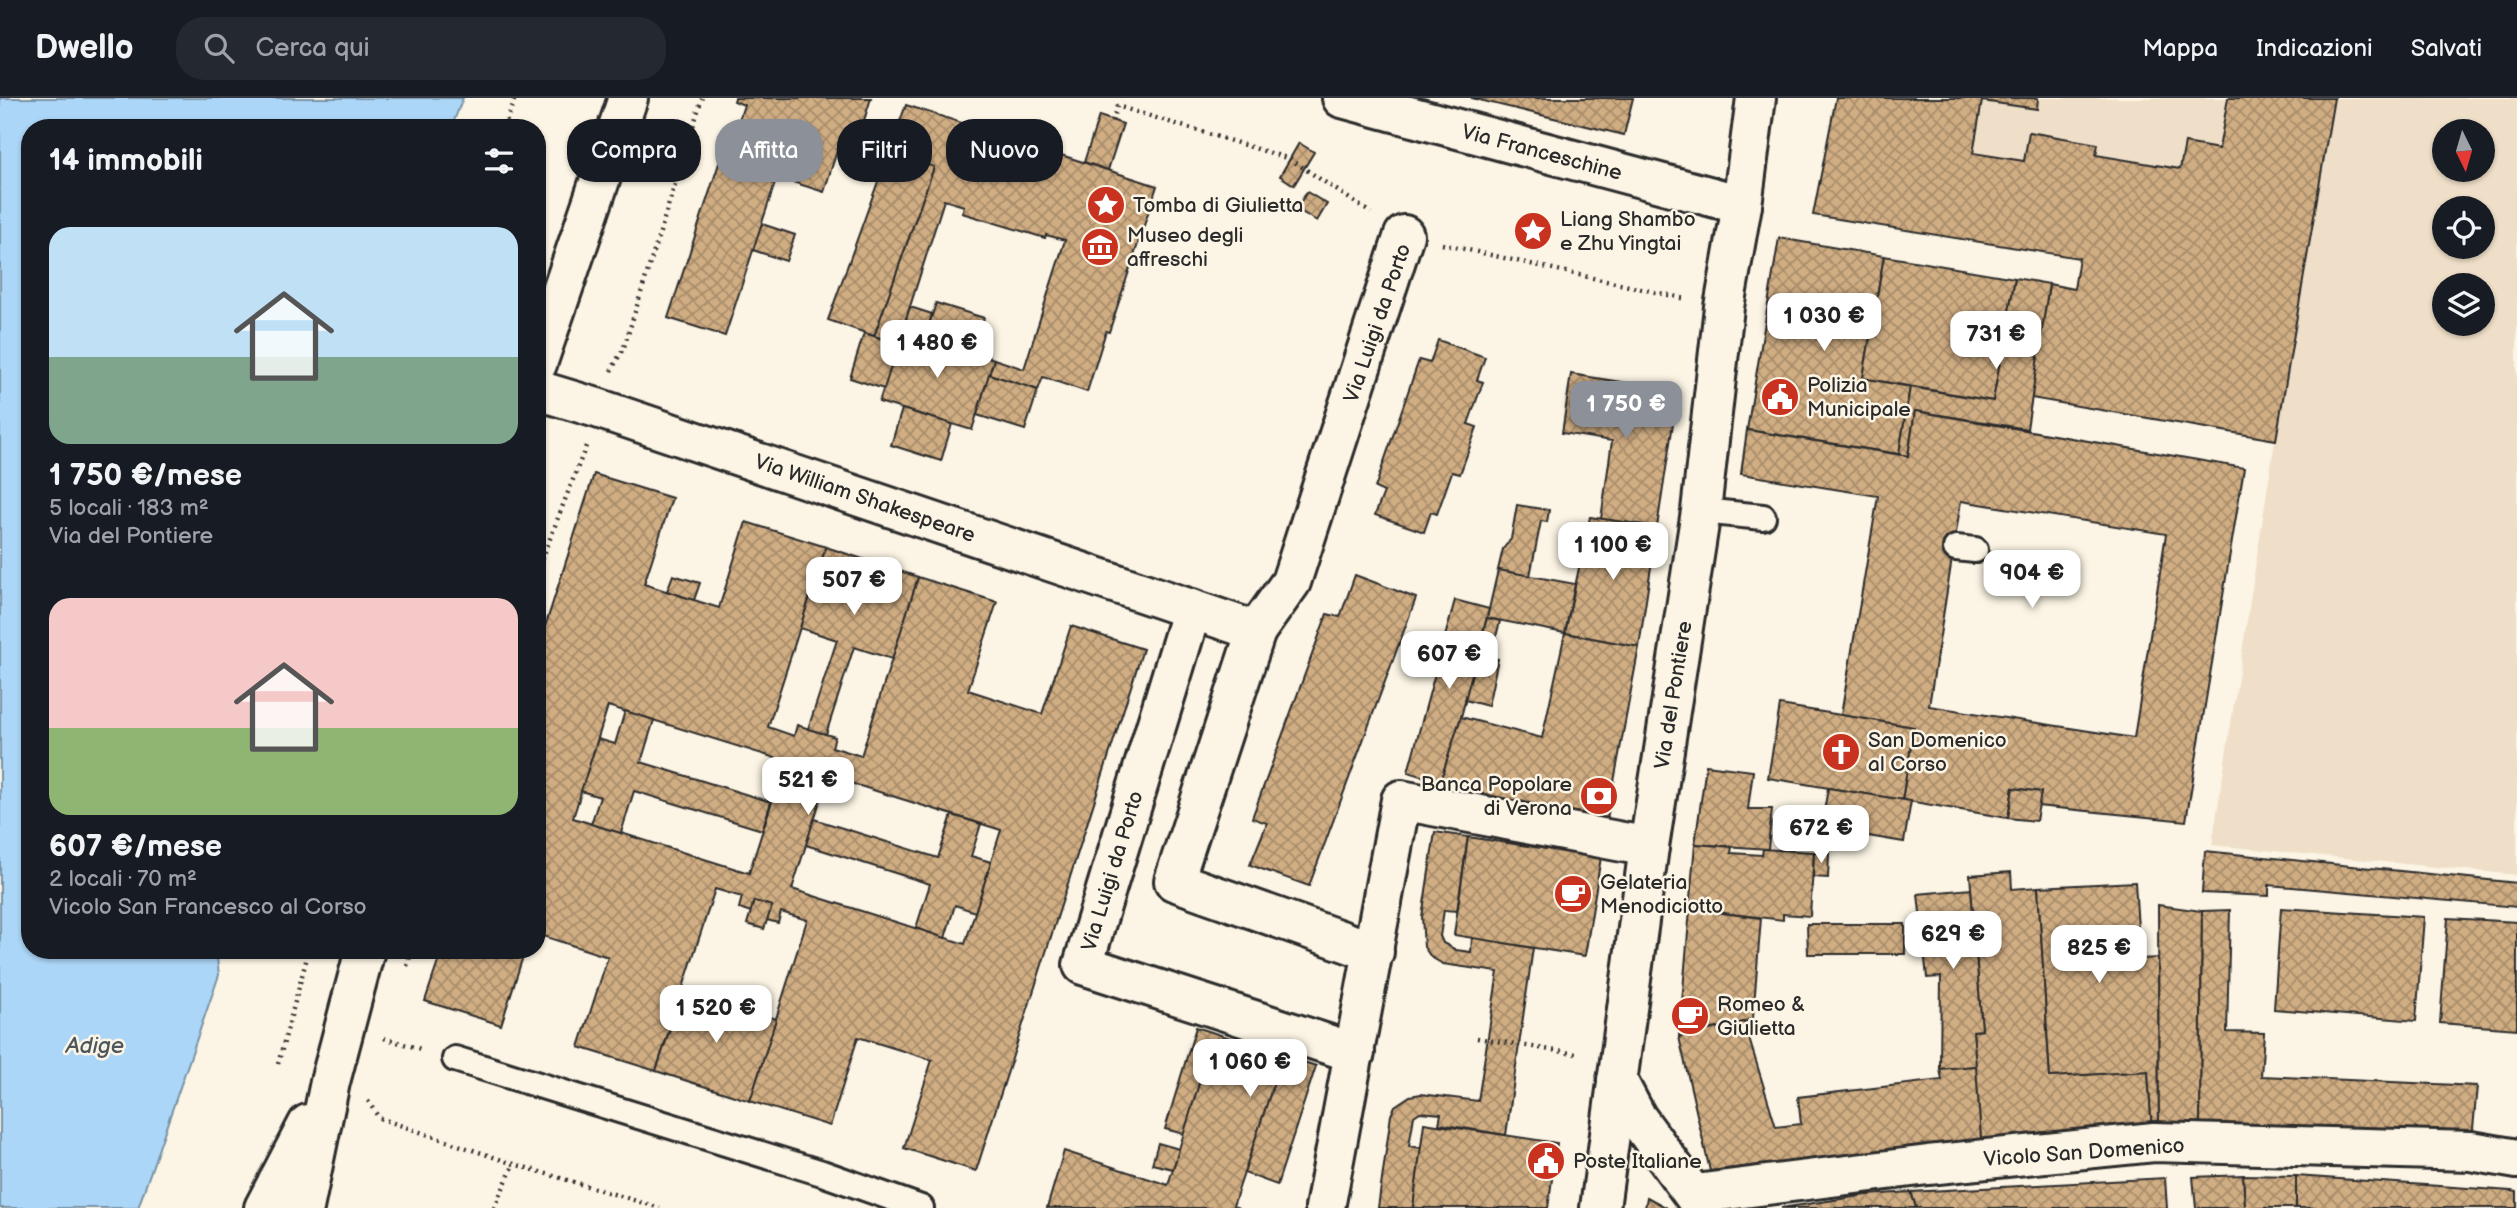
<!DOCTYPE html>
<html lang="it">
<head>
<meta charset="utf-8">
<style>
  :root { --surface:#171b24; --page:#242831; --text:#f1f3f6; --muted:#9ea1a6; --line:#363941; --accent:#8c9099 }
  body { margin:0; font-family:"Balsamiq Sans",sans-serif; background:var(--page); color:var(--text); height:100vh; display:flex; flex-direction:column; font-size:26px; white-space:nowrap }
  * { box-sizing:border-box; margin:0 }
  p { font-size:23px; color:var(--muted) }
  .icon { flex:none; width:38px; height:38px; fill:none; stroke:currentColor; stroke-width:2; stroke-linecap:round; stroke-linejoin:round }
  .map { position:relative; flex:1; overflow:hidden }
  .side { position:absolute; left:21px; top:21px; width:525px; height:840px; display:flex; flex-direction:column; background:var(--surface); border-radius:28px; box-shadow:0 2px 5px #0004 }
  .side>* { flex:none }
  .banner { position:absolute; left:567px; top:21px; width:665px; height:63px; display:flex; gap:14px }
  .needle { width:46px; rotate:175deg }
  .tools { position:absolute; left:2432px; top:21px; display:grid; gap:14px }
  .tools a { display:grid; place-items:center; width:63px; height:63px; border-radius:50%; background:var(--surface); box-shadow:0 2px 5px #0004; font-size:35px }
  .price { position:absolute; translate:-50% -60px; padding:0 16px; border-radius:14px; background:#fff; color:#222; font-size:23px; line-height:46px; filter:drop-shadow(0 2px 4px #0008) }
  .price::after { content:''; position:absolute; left:50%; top:42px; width:21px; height:16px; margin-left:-10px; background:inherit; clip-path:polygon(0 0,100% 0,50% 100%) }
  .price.selected { background:var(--accent); color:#fff }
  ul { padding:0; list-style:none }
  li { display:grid; align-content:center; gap:14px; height:371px; padding:0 28px }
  li span { display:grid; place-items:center; height:217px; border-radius:21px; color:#555 }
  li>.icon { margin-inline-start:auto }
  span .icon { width:126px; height:126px; fill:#fffc; stroke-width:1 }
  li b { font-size:30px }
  h2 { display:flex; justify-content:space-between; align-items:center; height:84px; padding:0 28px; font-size:30px }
  .tag { padding:0 24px; border-radius:28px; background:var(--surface); box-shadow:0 2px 5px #0004; font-size:24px; line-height:63px }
  .tag.selected { background:var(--accent); color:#fff }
  header { display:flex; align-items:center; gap:42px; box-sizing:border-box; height:98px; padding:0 35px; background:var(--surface); border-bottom:2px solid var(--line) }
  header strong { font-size:33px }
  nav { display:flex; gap:38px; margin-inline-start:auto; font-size:24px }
  .search { width:490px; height:63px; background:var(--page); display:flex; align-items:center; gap:18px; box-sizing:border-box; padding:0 24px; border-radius:28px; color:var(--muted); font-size:26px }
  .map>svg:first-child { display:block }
  .built { fill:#efdfc8; fill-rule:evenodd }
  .water { fill:#acd6f7; stroke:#7892a5; stroke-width:2 }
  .building { fill:url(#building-cross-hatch); stroke:#2b2b2b; stroke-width:2; fill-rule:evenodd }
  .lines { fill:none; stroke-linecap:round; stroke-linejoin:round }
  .lane-casing { stroke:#2b2b2b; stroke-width:30 }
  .street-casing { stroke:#2b2b2b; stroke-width:44 }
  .secondary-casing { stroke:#2b2b2b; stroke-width:44 }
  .path { stroke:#2b2b2b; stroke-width:4.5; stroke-dasharray:2 5; stroke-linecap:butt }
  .lane { stroke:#fcf5e5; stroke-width:24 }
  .street { stroke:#fcf5e5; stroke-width:38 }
  .secondary { stroke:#fcf5e5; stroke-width:38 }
  .labels { text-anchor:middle; stroke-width:5; stroke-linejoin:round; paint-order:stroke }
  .street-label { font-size:21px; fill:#2b2b2b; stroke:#fcf5e5 }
  .poi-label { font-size:21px; fill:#2b2b2b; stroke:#fcf5e5; text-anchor:start }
  .water-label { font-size:23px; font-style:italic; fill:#4b565e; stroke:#fcf5e5 }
</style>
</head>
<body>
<header>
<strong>Dwello</strong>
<div class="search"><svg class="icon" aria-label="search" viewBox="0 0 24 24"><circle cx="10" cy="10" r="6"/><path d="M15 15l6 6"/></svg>Cerca qui</div>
<nav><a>Mappa</a><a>Indicazioni</a><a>Salvati</a></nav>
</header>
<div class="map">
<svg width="2517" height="1110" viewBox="0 0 2517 1110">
  <defs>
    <pattern id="building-cross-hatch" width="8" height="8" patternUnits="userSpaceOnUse" patternTransform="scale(1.75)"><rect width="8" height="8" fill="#d0ad83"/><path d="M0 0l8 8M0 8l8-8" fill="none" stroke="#a98d6b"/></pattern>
  </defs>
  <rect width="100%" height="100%" fill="#fcf5e5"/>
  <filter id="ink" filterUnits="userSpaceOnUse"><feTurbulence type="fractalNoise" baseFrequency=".0143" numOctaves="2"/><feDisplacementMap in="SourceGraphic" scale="14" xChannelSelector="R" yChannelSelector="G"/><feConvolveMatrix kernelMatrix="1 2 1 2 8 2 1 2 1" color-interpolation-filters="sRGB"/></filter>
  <g filter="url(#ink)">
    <path class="built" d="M1836,0H2517V777L2212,747L2275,342L2031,300L2049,186L2074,190L2079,160L1813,117ZM2445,33H2483V72H2445ZM2445,110H2483V149H2445ZM2445,187H2483V226H2445Z"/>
    <path class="water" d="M0,0H463L451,30H30V852H216L219,877L138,1110H0Z"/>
    <g class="building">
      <path d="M735,0H871L857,45L841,40L824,94L777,79L725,238L668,220L729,35L734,37L744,7L734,3Z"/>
      <path d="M1471,0H1633L1624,37Z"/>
      <path d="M1836,0H2038L2037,11L1982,3L1973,55L2024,63L2029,34L2098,46L2096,57L2180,71L2185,45L2219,51L2228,0H2334L2276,342L2031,300L2049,186L2074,191L2079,160L1813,117Z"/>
      <path d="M906,7L1157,88L1109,234L1106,233L1087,294L1043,279L1038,292L989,276L994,261L1024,271L1065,142L1046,137L1045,140L962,115L964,108L944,102L898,246L874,238L934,69L889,53Z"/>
      <path d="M1099,18L1123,26L1108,72L1084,64Z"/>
      <path d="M1299,45L1314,54L1294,87L1280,78Z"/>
      <path d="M889,53L934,69L874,238L828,222Z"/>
      <path d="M1307,94L1327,106L1317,123L1296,111Z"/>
      <path d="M762,126L795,137L786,163L753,152Z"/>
      <path d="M1779,140L1884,158L1863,280L1910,289L1899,356L1747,332Z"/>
      <path d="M1884,158L2015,180L1993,303L1863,280Z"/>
      <path d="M2015,180L2049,186L2027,331L1915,313L1908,358L1899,356L1910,289L1993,303Z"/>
      <path d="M936,205L984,220L973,254L925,239Z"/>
      <path d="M910,209L932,216L925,239L903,231Z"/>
      <path d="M903,231L994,261L972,332L879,304Z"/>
      <path d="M864,235L898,246L884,291L850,280Z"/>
      <path d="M1438,242L1485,259L1477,282L1483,284L1468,326L1477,329L1460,376L1452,374L1437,416L1431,414L1424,434L1375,417L1384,394L1375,390L1419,262L1430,265Z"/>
      <path d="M989,276L1038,292L1025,332L977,317Z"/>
      <path d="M1571,276L1678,293L1657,429L1601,421L1612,343L1562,335Z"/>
      <path d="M902,311L952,326L941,363L891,347Z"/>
      <path d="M1915,313L2244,370L2186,723L2038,708L2041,694L2013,690L2008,720L1902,702L1914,629L1841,617L1878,398L1741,376L1747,332L1908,358ZM1961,403L2166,436L2134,640L1929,608Z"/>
      <path d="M594,376L672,400L644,486L719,510L746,424L826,449L768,629L794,638L797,627L835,639L832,649L861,658L918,479L997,504L968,592L1042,616L1071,528L1143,551L976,1073L904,1050L932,962L858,939L830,1028L750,1003L807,822L781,814L778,825L767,822L772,808L754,803L751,814L739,810L742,799L715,791L656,973L579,949L608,859L537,836V554ZM608,608L785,663L749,775L573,720ZM828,678L1001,732L965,846L792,791Z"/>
      <path d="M1517,407L1549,412L1547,424L1541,423L1530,478L1498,472L1503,451L1511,441Z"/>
      <path d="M1590,419L1657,429L1639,549L1565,535Z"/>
      <path d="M1575,436L1586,438L1580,466L1570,464Z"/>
      <path d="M826,449L918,479L892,561L854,549L826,636L808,631L837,542L800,530Z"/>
      <path d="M1498,472L1575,486L1565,535L1487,520Z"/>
      <path d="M673,477L700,485L694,502L667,493Z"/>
      <path d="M1355,477L1416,500L1309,788L1250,767L1267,725L1252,720L1327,516L1340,519Z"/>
      <path d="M1455,502L1489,511L1461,619L1440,684L1408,674Z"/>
      <path d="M1487,520L1500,523L1491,559L1498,561L1488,608L1465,602Z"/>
      <path d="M1565,535L1639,549L1605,732L1525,707L1440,684L1461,619L1542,640Z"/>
      <path d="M1780,607L1914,629L1902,702L1768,680Z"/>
      <path d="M625,613L654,622L641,664L771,704L762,732L634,693L621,735L591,726L600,699L581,693L598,641L615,646Z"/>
      <path d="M1706,667L1753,673L1748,711H1772L1768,751L1695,746Z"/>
      <path d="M1828,690L1911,703L1904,744L1856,736L1854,748L1819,743Z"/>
      <path d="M2013,690L2041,694L2036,723L2008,720Z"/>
      <path d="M952,717L981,726L971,758L991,764L975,814L955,807L945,840L916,830L930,786L806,747L814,721L938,760Z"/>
      <path d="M1435,734L1468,739L1457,813L1444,812L1440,838L1443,845L1456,852L1471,854L1472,839L1533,850L1506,1037L1439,1026L1441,1016L1420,1014L1414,1018L1409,1048L1421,1050L1413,1110H1378L1391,1017L1395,1008L1410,998L1421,996L1478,1003L1498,874L1443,866L1431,859L1424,849L1422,819Z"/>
      <path d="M1468,739L1601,759L1585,858L1454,837Z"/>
      <path d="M1695,746L1732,749L1731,755L1762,757L1763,751L1814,754L1810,818L1783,816V822L1689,811Z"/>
      <path d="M2205,753L2517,785V809L2269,787V798L2202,795Z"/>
      <path d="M1814,754L1829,755L1828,780L1813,779Z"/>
      <path d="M2011,774L2012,791L2038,789L2050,979L2148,973L2152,1033L1981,1042L1973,933L1982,932L1970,777Z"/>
      <path d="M2135,784L2140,861L2158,860L2159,1033H2152L2148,973L2050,979L2038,789Z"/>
      <path d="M1971,791L1982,932L1973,933L1976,968L1940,971L1941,879L1927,880L1918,796Z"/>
      <path d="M754,803L772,808L764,831L747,826Z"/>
      <path d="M2158,807L2202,813L2200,1033H2159Z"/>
      <path d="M2281,810L2424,819L2416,923L2274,911Z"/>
      <path d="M1690,811L1761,820L1753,920L1744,924L1679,939Z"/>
      <path d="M2230,812L2227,934L2264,935L2261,978L2477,988L2472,1042L2200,1033L2202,813Z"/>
      <path d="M2448,820L2517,824V931L2440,925Z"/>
      <path d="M1807,826H1905V856H1808Z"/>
      <path d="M442,852H525L501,927L425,903Z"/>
      <path d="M683,892L776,921L750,1003L656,973Z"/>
      <path d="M1744,924L1776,1029L1801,1026L1798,999L1942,982L1940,971L1976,968L1981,1042L1710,1073L1679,939Z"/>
      <path d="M1196,929L1316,968L1277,1087L1244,1075L1278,972L1210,950L1184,1036L1165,1031Z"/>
      <path d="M1210,950L1278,972L1233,1108L1239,1110H1047L1064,1053L1168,1087Z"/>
      <path d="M1424,1025L1557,1045L1548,1110H1413Z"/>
      <path d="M1158,1045L1179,1051L1173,1071L1152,1066Z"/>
      <path d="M2243,1077L2296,1078V1110H2245Z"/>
      <path d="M2243,1077L2245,1110H2196L2193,1079Z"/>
      <path d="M2296,1078L2511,1093L2517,1094V1110H2296Z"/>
      <path d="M2165,1080L2167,1110H1916L1911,1094Z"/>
      <path d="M1911,1094L1916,1110H1781L1867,1097Z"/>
      <path d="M1647,1099L1667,1110H1645Z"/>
    </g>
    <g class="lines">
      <defs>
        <g id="lane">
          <path d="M1701,413L1763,419"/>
          <path d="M1956,450L1975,452"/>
          <path d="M455,961L822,1075L921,1110"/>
        </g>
        <g id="street">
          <path d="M1342,0L1742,107"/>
          <path d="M537,292L597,310L1256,533L1174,783L1374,854"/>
          <path d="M1192,511L1083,867L1355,955"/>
          <path d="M1256,533L1291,484L1404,137"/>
          <path d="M1617,982L1637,1020L1703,1110"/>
          <path d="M1695,1096L1928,1067L2154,1044L2471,1053L2517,1061"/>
          <path d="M1325,1110L1401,702L1649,749"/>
        </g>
        <g id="secondary">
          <path d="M537,266L628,0"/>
          <path d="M264,1110L308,1026"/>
          <path d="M304,1110L330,984L365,852"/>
          <path d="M1600,1110L1649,749L1701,413L1724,209L1742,107L1756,0"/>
        </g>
      </defs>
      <use href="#lane" class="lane-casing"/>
      <use href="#street" class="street-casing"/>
      <use href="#secondary" class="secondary-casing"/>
      <g class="path">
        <path d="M1112,23L1117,8L1290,61L1371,115"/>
        <path d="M504,30L515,0"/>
        <path d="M1442,146L1686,201"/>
        <path d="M611,273L624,249L702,0"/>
        <path d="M537,474L586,348"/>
        <path d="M407,868L412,852"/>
        <path d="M384,940L424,952"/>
        <path d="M1477,940L1576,956"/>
        <path d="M278,966L309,852"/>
        <path d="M368,1003L379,1020L514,1066L660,1110"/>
        <path d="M494,1110L514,1066"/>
      </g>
      <use href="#lane" class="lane"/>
      <use href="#street" class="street"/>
      <use href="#secondary" class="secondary"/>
    </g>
  </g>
  <defs>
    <symbol id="sight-disc" viewBox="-11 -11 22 22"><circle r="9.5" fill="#c8321e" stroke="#fcf5e5"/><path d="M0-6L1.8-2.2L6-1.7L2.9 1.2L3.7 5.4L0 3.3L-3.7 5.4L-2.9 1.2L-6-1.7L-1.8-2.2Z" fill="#fff"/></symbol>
    <symbol id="museum-disc" viewBox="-11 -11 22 22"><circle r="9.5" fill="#c8321e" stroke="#fcf5e5"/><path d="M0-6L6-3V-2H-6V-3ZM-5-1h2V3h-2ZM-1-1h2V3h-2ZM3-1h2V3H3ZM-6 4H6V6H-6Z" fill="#fff"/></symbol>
    <symbol id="civic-disc" viewBox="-11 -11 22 22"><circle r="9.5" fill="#c8321e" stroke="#fcf5e5"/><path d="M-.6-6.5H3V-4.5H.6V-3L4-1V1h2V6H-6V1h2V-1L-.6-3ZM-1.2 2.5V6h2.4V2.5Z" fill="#fff"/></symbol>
    <symbol id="church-disc" viewBox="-11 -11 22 22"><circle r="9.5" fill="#c8321e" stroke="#fcf5e5"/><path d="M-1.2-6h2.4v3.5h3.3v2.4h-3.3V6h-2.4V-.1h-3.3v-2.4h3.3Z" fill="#fff"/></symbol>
    <symbol id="bank-disc" viewBox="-11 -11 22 22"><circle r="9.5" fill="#c8321e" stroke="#fcf5e5"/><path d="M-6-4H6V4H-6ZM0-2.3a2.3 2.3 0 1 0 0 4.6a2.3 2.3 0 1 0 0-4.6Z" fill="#fff"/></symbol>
    <symbol id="cafe-disc" viewBox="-11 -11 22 22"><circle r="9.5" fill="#c8321e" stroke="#fcf5e5"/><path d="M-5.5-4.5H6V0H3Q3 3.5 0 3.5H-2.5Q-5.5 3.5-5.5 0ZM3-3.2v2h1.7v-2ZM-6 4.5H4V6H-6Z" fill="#fff"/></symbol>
  </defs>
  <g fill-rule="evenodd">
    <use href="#sight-disc" x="1084" y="85" width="44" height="44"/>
    <use href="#sight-disc" x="1511" y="111" width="44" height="44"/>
    <use href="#museum-disc" x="1078" y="127" width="44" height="44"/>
    <use href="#civic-disc" x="1758" y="277" width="44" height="44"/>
    <use href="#church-disc" x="1819" y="632" width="44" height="44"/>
    <use href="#bank-disc" x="1577" y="676" width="44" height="44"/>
    <use href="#cafe-disc" x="1551" y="774" width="44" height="44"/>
    <use href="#cafe-disc" x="1668" y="896" width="44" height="44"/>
    <use href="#civic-disc" x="1524" y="1041" width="44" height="44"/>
  </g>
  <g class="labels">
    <g class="street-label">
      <text transform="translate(1542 54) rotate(15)" y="7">Via Franceschine</text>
      <text transform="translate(1377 225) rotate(-71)" y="7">Via Luigi da Porto</text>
      <text transform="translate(865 400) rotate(19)" y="7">Via William Shakespeare</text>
      <text transform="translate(1673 597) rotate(-81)" y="7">Via del Pontiere</text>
      <text transform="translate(1112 773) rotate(-73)" y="7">Via Luigi da Porto</text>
      <text transform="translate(2084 1054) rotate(-4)" y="7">Vicolo San Domenico</text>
    </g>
    <g class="poi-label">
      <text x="1133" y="114">Tomba di Giulietta</text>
      <text x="1560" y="128">Liang Shambo<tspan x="1560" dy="24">e Zhu Yingtai</tspan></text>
      <text x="1127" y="144">Museo degli<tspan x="1127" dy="24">affreschi</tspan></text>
      <text x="1807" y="294">Polizia<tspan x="1807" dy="24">Municipale</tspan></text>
      <text x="1868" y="649">San Domenico<tspan x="1868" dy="24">al Corso</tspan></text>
      <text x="1572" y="693" text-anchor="end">Banca Popolare<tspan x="1572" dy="24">di Verona</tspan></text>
      <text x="1600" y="791">Gelateria<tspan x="1600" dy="24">Menodiciotto</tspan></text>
      <text x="1717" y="913">Romeo &amp;<tspan x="1717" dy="24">Giulietta</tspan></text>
      <text x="1573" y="1070">Poste Italiane</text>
    </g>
    <g class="water-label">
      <text x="95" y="955">Adige</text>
    </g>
  </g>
</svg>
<div class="tools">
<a><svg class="needle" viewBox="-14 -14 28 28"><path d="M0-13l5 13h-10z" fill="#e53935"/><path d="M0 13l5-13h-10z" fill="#9ea1a6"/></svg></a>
<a><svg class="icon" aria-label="locate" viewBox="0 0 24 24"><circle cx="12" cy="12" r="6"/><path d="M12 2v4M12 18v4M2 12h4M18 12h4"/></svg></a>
<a><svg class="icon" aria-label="layers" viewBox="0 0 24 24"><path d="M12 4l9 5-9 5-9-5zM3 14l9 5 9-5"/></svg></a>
</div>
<b class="price" style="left:1824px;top:255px">1 030 €</b>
<b class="price" style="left:1996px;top:273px">731 €</b>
<b class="price" style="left:937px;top:282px">1 480 €</b>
<b class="price selected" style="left:1626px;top:343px">1 750 €</b>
<b class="price" style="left:1613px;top:484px">1 100 €</b>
<b class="price" style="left:2032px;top:512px">904 €</b>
<b class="price" style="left:854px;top:519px">507 €</b>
<b class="price" style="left:1449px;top:593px">607 €</b>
<b class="price" style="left:808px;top:719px">521 €</b>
<b class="price" style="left:1821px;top:767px">672 €</b>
<b class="price" style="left:1953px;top:873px">629 €</b>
<b class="price" style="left:2099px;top:887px">825 €</b>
<b class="price" style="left:716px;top:947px">1 520 €</b>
<b class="price" style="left:1250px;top:1001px">1 060 €</b>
<div class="banner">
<a class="tag">Compra</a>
<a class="tag selected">Affitta</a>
<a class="tag">Filtri</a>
<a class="tag">Nuovo</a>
</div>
<section class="side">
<h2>14 immobili<svg class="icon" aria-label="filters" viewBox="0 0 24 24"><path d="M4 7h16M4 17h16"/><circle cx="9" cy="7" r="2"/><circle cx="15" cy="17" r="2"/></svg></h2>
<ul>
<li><span style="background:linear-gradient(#bfe0f5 60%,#7fa58c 0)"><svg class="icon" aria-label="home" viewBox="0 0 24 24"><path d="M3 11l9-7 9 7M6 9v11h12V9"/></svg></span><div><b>1 750 €/mese</b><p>5 locali · 183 m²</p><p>Via del Pontiere</p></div></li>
<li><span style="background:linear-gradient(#f6c9c9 60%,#8fb573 0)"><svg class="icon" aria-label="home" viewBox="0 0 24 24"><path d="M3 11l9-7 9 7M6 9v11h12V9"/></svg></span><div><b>607 €/mese</b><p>2 locali · 70 m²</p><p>Vicolo San Francesco al Corso</p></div></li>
</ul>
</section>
</div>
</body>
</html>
